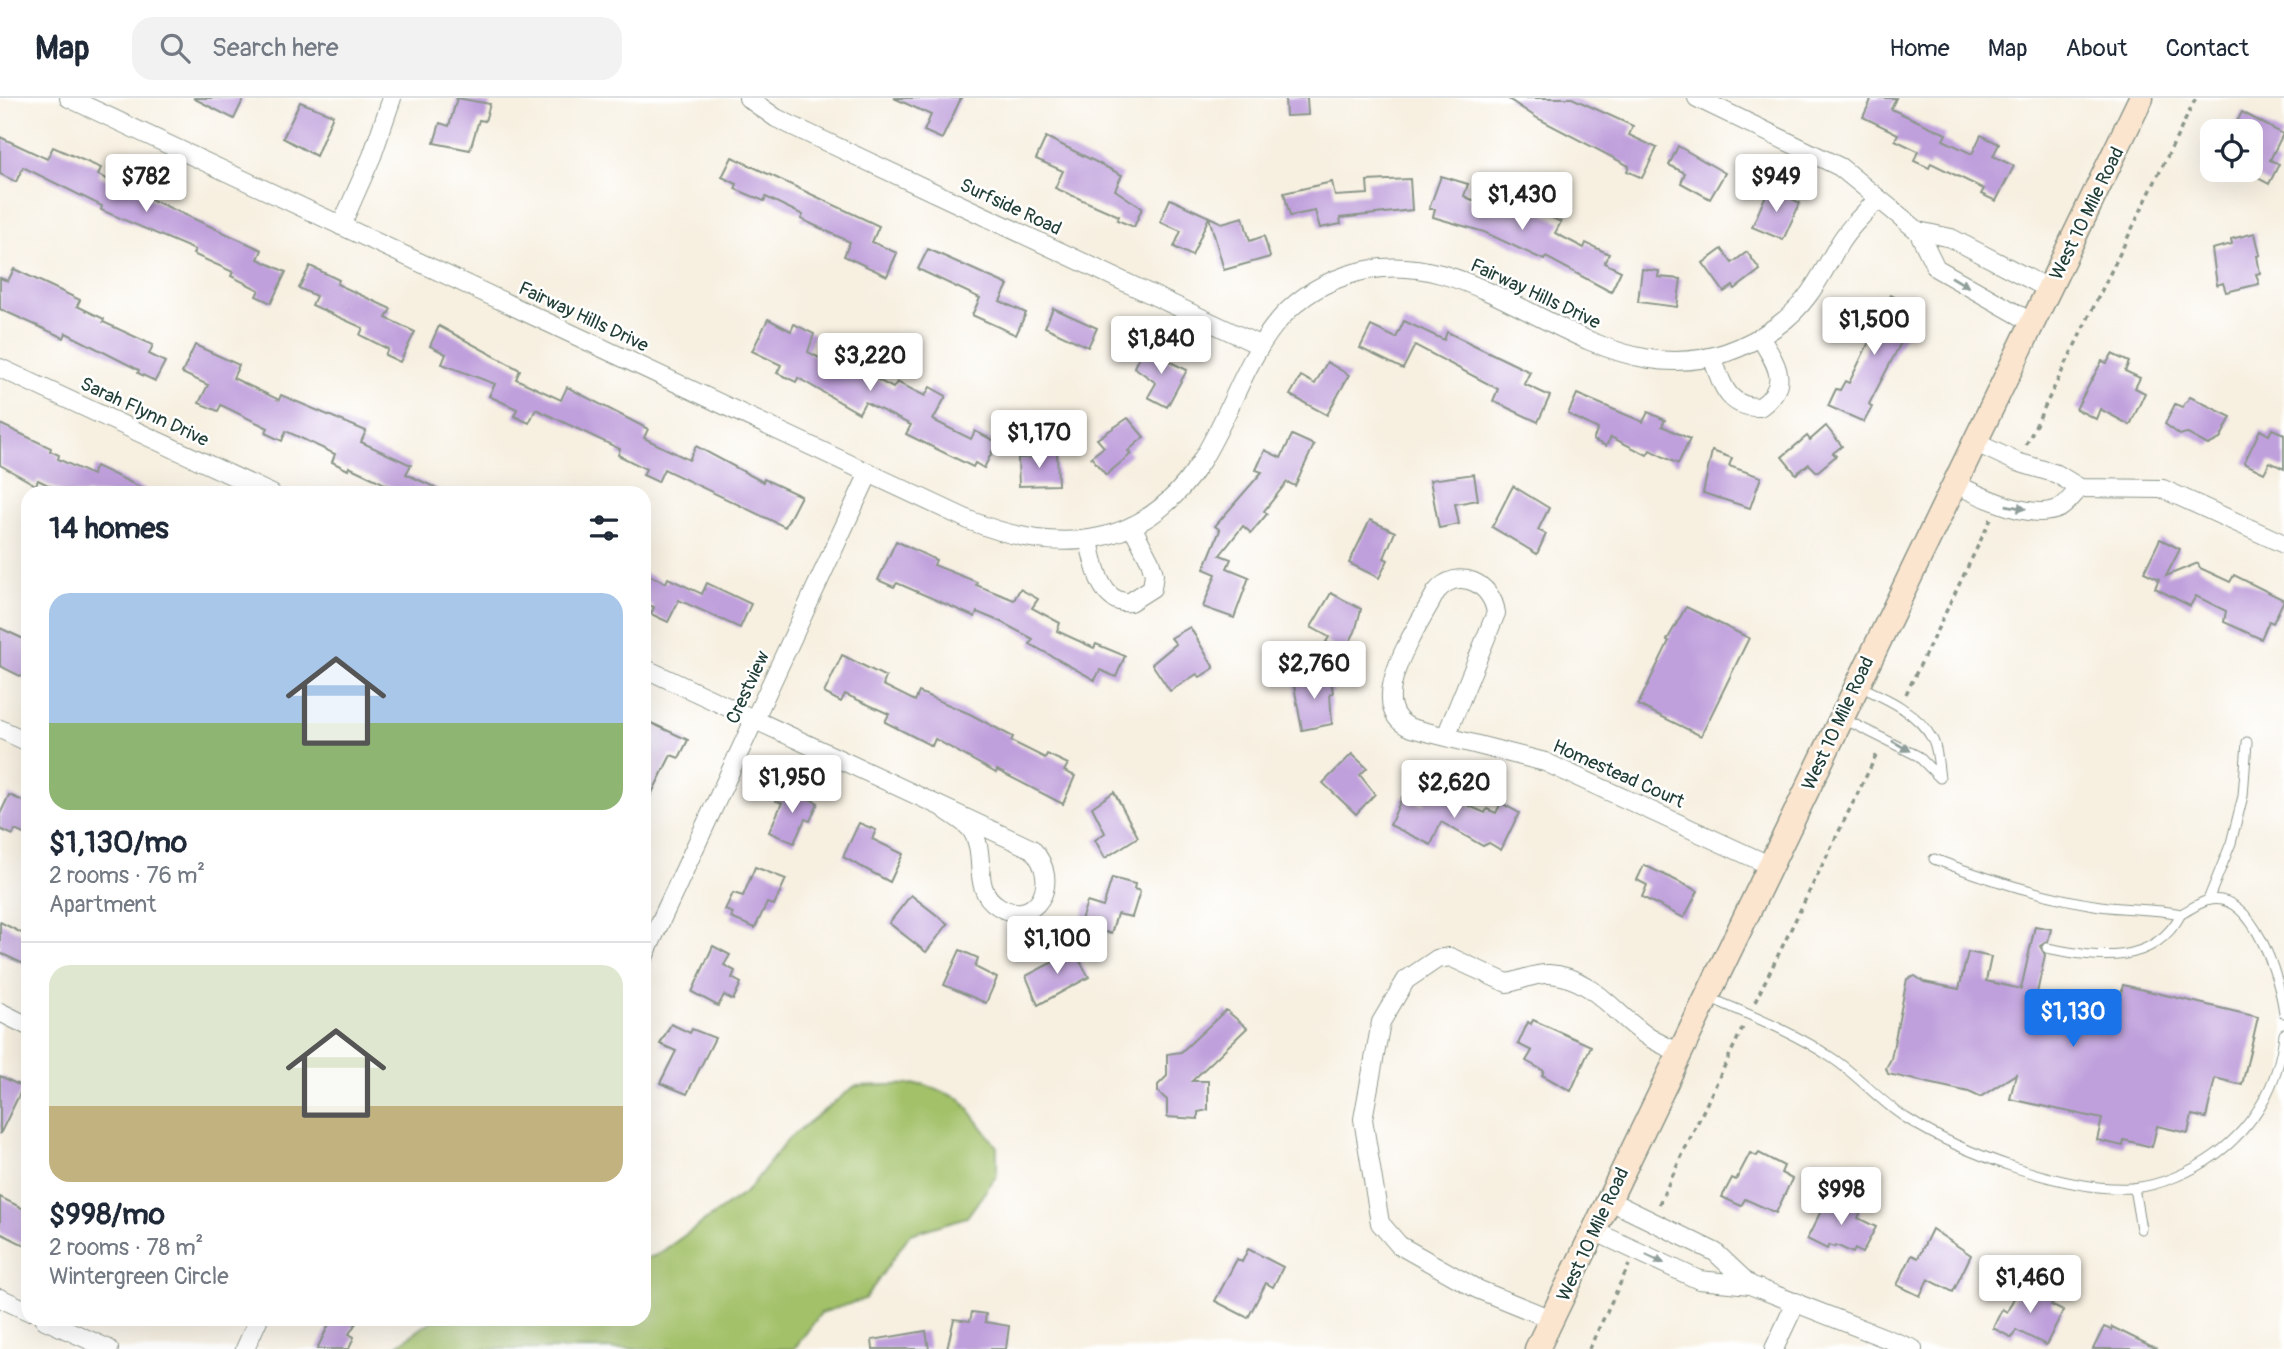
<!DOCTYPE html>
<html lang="en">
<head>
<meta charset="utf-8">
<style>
  :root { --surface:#fff; --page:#f2f2f3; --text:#1f2937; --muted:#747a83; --line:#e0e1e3; --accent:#1a73e8 }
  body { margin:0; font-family:Pangolin,sans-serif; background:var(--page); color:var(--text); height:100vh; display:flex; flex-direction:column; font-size:26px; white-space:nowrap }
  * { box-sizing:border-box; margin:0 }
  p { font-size:23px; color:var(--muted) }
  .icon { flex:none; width:38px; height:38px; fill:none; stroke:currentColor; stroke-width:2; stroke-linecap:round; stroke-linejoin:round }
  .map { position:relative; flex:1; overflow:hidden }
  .side { position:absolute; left:21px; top:388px; width:630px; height:840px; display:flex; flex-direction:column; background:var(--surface); border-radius:21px; box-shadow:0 7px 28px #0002 }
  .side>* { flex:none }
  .tools { position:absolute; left:2200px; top:21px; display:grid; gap:14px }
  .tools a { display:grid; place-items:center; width:63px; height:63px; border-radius:14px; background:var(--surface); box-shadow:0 7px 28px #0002; font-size:35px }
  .price { position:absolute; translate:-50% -60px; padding:0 16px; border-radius:7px; background:#fff; color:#222; font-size:23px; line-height:46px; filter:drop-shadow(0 2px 4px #0008) }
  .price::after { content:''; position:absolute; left:50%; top:42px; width:21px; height:16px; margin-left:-10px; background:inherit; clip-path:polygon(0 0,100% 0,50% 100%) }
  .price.active { background:var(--accent); color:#fff }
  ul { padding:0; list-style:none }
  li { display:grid; align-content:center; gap:14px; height:371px; padding:0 28px }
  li+li { border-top:2px solid var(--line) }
  li span { display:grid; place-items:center; height:217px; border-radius:21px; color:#555 }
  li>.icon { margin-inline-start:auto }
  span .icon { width:126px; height:126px; fill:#fffc; stroke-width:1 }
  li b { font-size:30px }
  h2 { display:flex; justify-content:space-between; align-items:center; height:84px; padding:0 28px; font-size:30px }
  header { display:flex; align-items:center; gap:42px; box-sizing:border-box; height:98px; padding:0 35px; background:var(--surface); border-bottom:2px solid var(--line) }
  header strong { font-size:33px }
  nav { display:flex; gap:38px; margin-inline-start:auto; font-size:24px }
  .search { width:490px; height:63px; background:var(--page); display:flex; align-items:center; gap:18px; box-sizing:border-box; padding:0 24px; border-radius:21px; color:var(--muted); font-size:26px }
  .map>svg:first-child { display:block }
  .green { fill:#a3c169; stroke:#617f4e; stroke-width:2 }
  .building { fill:#c0a0dc }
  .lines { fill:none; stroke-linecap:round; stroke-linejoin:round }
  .lane-casing { stroke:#8b968a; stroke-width:11 }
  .street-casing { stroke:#8b968a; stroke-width:20 }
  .secondary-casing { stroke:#8b968a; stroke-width:27 }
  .path { stroke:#8b968a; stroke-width:3.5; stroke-dasharray:5 5; stroke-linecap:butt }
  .lane { stroke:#fff; stroke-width:9 }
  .street { stroke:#fff; stroke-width:18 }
  .secondary { stroke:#fbe5cf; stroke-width:24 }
  .oneway { fill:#8f9e9a }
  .labels { text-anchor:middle; stroke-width:5; stroke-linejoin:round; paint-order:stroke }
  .street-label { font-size:19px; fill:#1f3d34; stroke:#fff }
</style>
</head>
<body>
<header>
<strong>Map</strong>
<div class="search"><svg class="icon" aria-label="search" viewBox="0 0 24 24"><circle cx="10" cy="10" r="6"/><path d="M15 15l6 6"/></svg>Search here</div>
<nav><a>Home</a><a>Map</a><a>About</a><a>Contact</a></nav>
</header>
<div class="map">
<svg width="2284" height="1251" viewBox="0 0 2284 1251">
  <rect width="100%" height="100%" fill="#fff"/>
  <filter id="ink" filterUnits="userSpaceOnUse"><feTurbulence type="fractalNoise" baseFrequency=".0143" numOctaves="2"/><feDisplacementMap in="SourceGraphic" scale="14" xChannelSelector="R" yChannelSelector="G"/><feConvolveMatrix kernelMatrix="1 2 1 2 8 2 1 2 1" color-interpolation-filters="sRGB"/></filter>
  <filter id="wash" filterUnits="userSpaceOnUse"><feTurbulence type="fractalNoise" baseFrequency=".00686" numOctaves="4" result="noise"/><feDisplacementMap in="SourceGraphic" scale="28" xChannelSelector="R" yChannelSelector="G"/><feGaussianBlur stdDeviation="1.57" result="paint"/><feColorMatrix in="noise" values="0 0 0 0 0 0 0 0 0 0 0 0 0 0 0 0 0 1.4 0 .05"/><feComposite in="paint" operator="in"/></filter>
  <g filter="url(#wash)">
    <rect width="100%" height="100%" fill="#f7f0e1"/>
    <path class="green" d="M923,986L961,1001L997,1049V1077L967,1119L910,1136L865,1201L821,1215L794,1251H392L433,1222H644V1161L657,1157L747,1093L789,1040L855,988Z"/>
    <g id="blocks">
      <g class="building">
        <path d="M193,0H244L234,21Z"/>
        <path d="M457,0L490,6L485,23L479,22L470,52L434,45L440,25L449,28Z"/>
        <path d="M894,0H961L942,41L924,33L931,17Z"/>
        <path d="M1285,0H1307L1308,17L1286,18Z"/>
        <path d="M1507,0H1572L1633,28L1629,37L1657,50L1642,80L1627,73L1629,68L1537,20Z"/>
        <path d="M1872,0H1896L1891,11L1946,36L1943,42L1972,56L1981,37L1999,46L1993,58L2014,68L1996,103L1981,96L1984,91L1931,65L1929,70L1914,63L1918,53L1895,42L1898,36L1863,19Z"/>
        <path d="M300,4L333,17L316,58L283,40Z"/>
        <path d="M2242,14L2283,36L2270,62L2279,66L2269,86L2250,76V33H2232Z"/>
        <path d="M0,39L47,61L53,49L101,70L98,77L262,152L258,161L286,174L271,205L256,198L259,192L231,178L233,174L193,156L195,152L101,112L102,108L23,69L16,84L0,76Z"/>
        <path d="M1046,39L1122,77L1115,92L1142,110L1134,129L1117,122L1119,118L1055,90L1063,73L1036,61Z"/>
        <path d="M1678,48L1725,75L1710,101L1681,85L1685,75L1669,67Z"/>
        <path d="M732,59L879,128L872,144L897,155L887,178L844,158L850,144L801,121L803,117L766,99L764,103L735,91L737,86L722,79Z"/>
        <path d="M1441,78L1468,86L1464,98L1470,101L1510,113L1515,103L1561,124L1555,135L1584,150L1586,145L1609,156L1604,165L1621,173L1611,194L1546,159L1544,162L1484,134L1433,119L1435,111H1429Z"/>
        <path d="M1410,81L1412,112L1340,120L1341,126L1320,130L1315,113L1290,118L1284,95L1332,84L1335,98L1368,96L1367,83Z"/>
        <path d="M1769,90L1800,105L1783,142L1752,129Z"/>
        <path d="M1170,101L1209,119L1192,158L1174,149L1181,133L1160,124Z"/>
        <path d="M1209,119L1222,125L1243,119L1250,143L1264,138L1270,159L1224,172Z"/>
        <path d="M2255,135L2260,157L2257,158L2260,175L2256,176L2259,186L2226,194L2223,185L2217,187L2212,151L2232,146L2231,141Z"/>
        <path d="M928,151L1008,187L1000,203L1026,215L1016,237L972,217L980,200L918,171Z"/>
        <path d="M1722,151L1732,165L1747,154L1760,172L1735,191L1733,188L1724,194L1703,165Z"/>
        <path d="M310,168L339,182L337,186L391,211L386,220L415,234L400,264L385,257L388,251L360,237L363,230L312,207L316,198L299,190Z"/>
        <path d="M14,171L80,202L77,208L104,221L103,224L153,247L149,256L165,264L155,283L138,275L139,272L66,235L64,240L0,211V180L8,183Z"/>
        <path d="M1642,171L1659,173L1658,179L1681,181L1677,209L1638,204Z"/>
        <path d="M1891,197L1918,212L1869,306L1872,309L1864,324L1828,308L1836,291L1840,292L1845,283L1849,285L1870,242L1851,231L1860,214L1876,223Z"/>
        <path d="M1053,210L1097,230L1088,249L1045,229Z"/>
        <path d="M768,221L791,233L794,226L814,236L808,254L846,274L850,267L893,290L897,284L925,298L930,289L946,298L933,322L971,341L975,333L997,344L984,370L975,365L973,369L906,336L911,327L865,304L859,315L798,280L796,284L777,275L781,267L752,253Z"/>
        <path d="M1404,223L1444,242L1447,234L1530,274L1524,286L1550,298L1538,324L1493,303L1498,291L1415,247L1403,271L1360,250L1371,228L1396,240Z"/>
        <path d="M439,228L520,272L516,281L561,302L567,289L648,331L644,340L689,362L696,348L763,384L764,381L801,398L785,429L664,371L658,384L643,377L646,371L618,357L620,351L536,311L529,325L514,318L517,311L489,298L495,286L442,266L446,256L430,248Z"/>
        <path d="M195,247L239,267L233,280L279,302L281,297L366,333L361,344L411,367L406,376L449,396H395L396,391L349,369L348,372L332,364L335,356L286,333L282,343L265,335L268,330L221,307L218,313L199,305L208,287L182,275Z"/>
        <path d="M1143,251L1187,272L1167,309L1148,299L1156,285L1134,269Z"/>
        <path d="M2112,256L2129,264L2125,273L2140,280L2135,290L2145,295L2130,327L2100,311L2096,321L2076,311L2102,263L2107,265Z"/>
        <path d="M1327,264L1349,277L1327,317L1290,297L1301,278L1315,286Z"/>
        <path d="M1577,296L1643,324L1648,314L1665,322L1662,328L1690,341L1678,366L1650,352L1647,357L1611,339L1606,348L1593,342L1598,331L1568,316Z"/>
        <path d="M2190,299L2231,319L2220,341L2208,347L2186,335L2180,337L2165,326L2175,306L2182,309Z"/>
        <path d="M1128,320L1144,339L1128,353L1131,356L1106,377L1091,359L1104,349L1097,341Z"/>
        <path d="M0,326L51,350L50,353L59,357L58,361L92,377L96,368L155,396H66L38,382L36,387L0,367Z"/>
        <path d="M1826,328L1842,348L1833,355L1836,358L1817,374L1809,366L1796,376L1782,359L1807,338L1810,342Z"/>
        <path d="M2272,331L2284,336V371L2270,364L2264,375L2244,365L2260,332L2269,337Z"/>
        <path d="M1292,337L1314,347L1295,388L1287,384L1264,413L1267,416L1251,435L1243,428L1220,457L1231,461L1227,470L1249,479L1234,520L1203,509L1216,476L1204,471L1220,432L1215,428L1262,374L1256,372L1265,352L1281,360Z"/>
        <path d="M1057,352L1058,387L1019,388L1018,360L1040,359V353Z"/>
        <path d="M1712,353L1732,360L1729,368L1761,379L1750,410L1703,395Z"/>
        <path d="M1474,376L1478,402L1455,406L1459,426L1439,430L1430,382Z"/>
        <path d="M1513,388L1549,410L1538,432L1546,436L1537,456L1492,429Z"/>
        <path d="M1370,422L1395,434L1384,460L1388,462L1379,480L1349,465Z"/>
        <path d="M2160,441L2180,451L2166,478L2198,465L2200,470L2230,484L2234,477L2284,502L2273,525L2269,523L2261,541L2224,524L2226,513L2196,498L2190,508L2155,490L2159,481L2144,474Z"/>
        <path d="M896,443L936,462L934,467L977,484L976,487L1014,502L1020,491L1038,501L1032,510L1060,525L1057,533L1094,550L1096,546L1125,558L1116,579L1100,572L1095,582L1030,546L1033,541L1001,524L977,514L975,519L897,485L894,489L878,482Z"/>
        <path d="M644,475L666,485L668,480L702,496L707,485L751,506L740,530L679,502L668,524L651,516L654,509L644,505Z"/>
        <path d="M1331,495L1361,511L1355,534L1344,554L1326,544L1329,539L1311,529Z"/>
        <path d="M1686,509L1749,540L1701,638L1638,607L1669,543L1667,542Z"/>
        <path d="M1190,529L1214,570L1200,579L1197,576L1170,593L1152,566L1176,546L1171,540Z"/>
        <path d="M0,530L28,543V582L0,568Z"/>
        <path d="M842,557L886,579L883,587L915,603L919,594L970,616L1013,639L1011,643L1045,660L1047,656L1068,666L1064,673L1075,678L1063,706L997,672L996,675L935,641L932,648L885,624L889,616L845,596L841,604L824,595Z"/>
        <path d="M1330,575L1333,595L1330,596L1332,626L1302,632L1293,582Z"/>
        <path d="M649,624L688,642L679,660L671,657L644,711V634Z"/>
        <path d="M1352,656L1367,670L1360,677L1375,696L1356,716L1323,685Z"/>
        <path d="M783,689L818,705L810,723L805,721L794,745L769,734L782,705L776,703Z"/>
        <path d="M1431,691L1485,715L1487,711L1496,715L1501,705L1519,715L1501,752L1489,745L1483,748L1441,724L1431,747L1390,727L1402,699L1424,707Z"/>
        <path d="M1114,694L1138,739L1105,760L1095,742L1105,735L1092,709Z"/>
        <path d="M9,697L28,705V738L15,732L13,737L0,731V716Z"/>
        <path d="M859,725L876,732L872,741L903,756L890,784L843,759Z"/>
        <path d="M1644,767L1698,793L1684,820L1642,799L1647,787L1637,782Z"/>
        <path d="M755,769L786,781L774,807L767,805L755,830L731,820L733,815L725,812L733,795L743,798Z"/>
        <path d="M1112,780L1135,786L1134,791L1140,793L1132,819L1117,816L1111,836L1080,825L1087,804L1103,809Z"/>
        <path d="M911,797L948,826L926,854L889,825Z"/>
        <path d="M0,824L28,838V868L0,855Z"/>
        <path d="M2035,828L2051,831L2048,843L2040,848L2045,857L2037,895L2055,899L2052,910L2078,916L2105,897L2117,914L2123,887L2258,919L2242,987L2215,980L2206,1020L2192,1017L2188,1035L2157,1028L2152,1049L2124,1042L2123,1048L2097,1042L2102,1021L2010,1001L2016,976L1980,999L1969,994L1888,976L1886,970L1891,961L1907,881L1915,878L1924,884L1959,891L1968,854L1991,859L1986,883L2021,891Z"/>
        <path d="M713,848L730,857L724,867L735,873L732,880L741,885L733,902L724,897L718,908L692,894Z"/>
        <path d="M1072,849L1089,879L1038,907L1026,878L1057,862L1055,857Z"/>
        <path d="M960,852L978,860L975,869L997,880L986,905L944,887Z"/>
        <path d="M1226,912L1247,930L1192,983H1208V1012L1198,1014V1021L1167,1019V1002L1158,994V987L1167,978V956L1181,954Z"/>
        <path d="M1533,922L1591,948L1571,993L1542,977L1544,973L1526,963L1532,953L1518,946L1528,924L1531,926Z"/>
        <path d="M671,926L690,935L692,931L715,940L687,996L660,985L676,953L660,946Z"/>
        <path d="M0,978L23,989L0,1036Z"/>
        <path d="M1750,1055L1757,1058L1759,1055L1784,1068L1781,1075L1792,1081L1776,1115L1745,1101L1741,1108L1722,1099L1732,1080L1736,1082Z"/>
        <path d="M1829,1097L1861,1113L1858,1120L1876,1129L1862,1155L1855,1151L1853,1155L1836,1147L1835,1149L1829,1147L1827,1151L1807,1141Z"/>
        <path d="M0,1099L28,1113V1149L0,1135Z"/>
        <path d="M1932,1131L1971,1157L1953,1194L1928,1181L1920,1198L1897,1187L1912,1157L1918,1160Z"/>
        <path d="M1248,1151L1283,1169L1273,1189L1266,1185L1248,1220L1215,1203L1237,1161L1242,1164Z"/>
        <path d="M2021,1186L2028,1189L2029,1186L2055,1199L2051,1207L2063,1213L2046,1247L2016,1232L2012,1240L1993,1230L2002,1211L2007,1214Z"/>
        <path d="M972,1214L986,1216L985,1224L1009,1228L1006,1251H947L954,1221L970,1223Z"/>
        <path d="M331,1222H358L349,1236L354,1239L349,1251H317Z"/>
        <path d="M2104,1229L2111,1232L2112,1229L2157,1251H2093Z"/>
        <path d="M926,1233L929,1251H873L872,1242Z"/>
      </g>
    </g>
  </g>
  <g filter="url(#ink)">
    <use href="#blocks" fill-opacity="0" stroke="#8b968a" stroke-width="2"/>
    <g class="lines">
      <defs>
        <g id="lane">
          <path d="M1844,621L1918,658L1940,680C1938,668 1938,652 1933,642C1918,614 1886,600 1859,588"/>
          <path d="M1934,761C1989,782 2042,799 2100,808C2127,812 2154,810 2181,816C2189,812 2197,806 2206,803C2253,789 2280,882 2284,915"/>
          <path d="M2208,802L2231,745L2243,698L2247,644"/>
          <path d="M2047,850C2097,860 2153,869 2181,816"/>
          <path d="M1708,899C1749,917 1794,934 1832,960C1858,977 1879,1003 1906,1020C1961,1055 2067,1094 2132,1090C2160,1088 2193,1073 2215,1057C2255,1028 2279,985 2284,936"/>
          <path d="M2134,1090L2141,1131"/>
        </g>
        <g id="street">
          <path d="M69,0L971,423C1060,458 1145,451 1200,365C1245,294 1254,209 1345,178C1496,124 1611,346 1777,228C1807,207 1820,179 1838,148C1848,130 1864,116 1878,101"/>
          <path d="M748,0L776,20L818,40L1259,247"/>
          <path d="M1697,0L1840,69L1918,133L1951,140L2049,191"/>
          <path d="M341,128L372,58L392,0"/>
          <path d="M1918,133L1936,170L2033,225"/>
          <path d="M1712,259C1722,286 1727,310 1760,309C1792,286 1776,266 1760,239"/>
          <path d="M0,270L272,396"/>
          <path d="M1974,344L2017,364L2057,376L2080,390L2163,391L2284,446"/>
          <path d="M1953,385C1979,397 2031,424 2060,410C2067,406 2074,396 2080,390"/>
          <path d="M1089,443C1094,465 1100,507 1130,504L1152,490L1154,476L1150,463L1132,428"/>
          <path d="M644,570L1032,751C1064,786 1033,831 998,808C970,791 988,757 972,733C967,725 955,719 947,713"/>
          <path d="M0,631L28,644"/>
          <path d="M1446,638L1496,515C1492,485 1458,468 1436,494C1420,526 1360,609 1411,630L1545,664L1769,767"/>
          <path d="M644,859L869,375"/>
          <path d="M0,914L28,928"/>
          <path d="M1608,1102L1715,1154L1750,1187"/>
          <path d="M1594,1133L1699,1182L1750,1187L1913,1251"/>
          <path d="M0,1200L28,1213"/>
          <path d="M1551,1221L1477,1191L1399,1147L1380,1125L1363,1021L1381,924L1406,882L1437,861L1450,859L1507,885C1522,883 1533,875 1549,876C1592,878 1617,919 1650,940C1659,945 1669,950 1679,954"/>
          <path d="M45,1222L109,1251"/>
          <path d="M245,1251L258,1222"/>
          <path d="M1774,1251L1796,1204"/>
        </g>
        <path id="secondary" d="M1537,1251L2141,0"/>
      </defs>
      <use href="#lane" class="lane-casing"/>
      <use href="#street" class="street-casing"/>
      <use href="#secondary" class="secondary-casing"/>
      <g class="path">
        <path d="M2026,347L2196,0"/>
        <path d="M1906,596L1991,421"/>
        <path d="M1755,904L1878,654"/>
        <path d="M1659,1106L1744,927"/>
        <path d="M1589,1251L1629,1167"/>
      </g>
      <use href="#lane" class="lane"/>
      <use href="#street" class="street"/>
      <use href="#secondary" class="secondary"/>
    </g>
    <defs><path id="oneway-solid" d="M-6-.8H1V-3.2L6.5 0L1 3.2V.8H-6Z" transform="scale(1.75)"/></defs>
    <g class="oneway">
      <use href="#oneway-solid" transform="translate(1960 184) rotate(31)"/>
      <use href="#oneway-solid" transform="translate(2016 409) rotate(10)"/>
      <use href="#oneway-solid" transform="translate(1901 648) rotate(30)"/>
      <use href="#oneway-solid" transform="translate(1655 1161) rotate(25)"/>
    </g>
  </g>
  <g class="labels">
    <g class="street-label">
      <text transform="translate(1011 108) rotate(25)" y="7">Surfside Road</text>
      <text transform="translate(2086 115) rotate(-64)" y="7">West 10 Mile Road</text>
      <text transform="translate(1536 195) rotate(25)" y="7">Fairway Hills Drive</text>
      <text transform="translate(584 218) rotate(25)" y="7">Fairway Hills Drive</text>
      <text transform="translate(145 313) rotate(25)" y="7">Sarah Flynn Drive</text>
      <text transform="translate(747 589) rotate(-65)" y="7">Crestview</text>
      <text transform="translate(1837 625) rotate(-65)" y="7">West 10 Mile Road</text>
      <text transform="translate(1619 675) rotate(24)" y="7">Homestead Court</text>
      <text transform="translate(1592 1136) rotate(-65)" y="7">West 10 Mile Road</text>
    </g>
  </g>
</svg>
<div class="tools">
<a><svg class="icon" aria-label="locate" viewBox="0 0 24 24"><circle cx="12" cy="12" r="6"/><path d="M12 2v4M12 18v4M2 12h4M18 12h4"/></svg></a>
</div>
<b class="price" style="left:146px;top:116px">$782</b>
<b class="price" style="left:1776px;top:116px">$949</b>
<b class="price" style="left:1522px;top:134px">$1,430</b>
<b class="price" style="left:1874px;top:259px">$1,500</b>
<b class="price" style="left:1161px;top:278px">$1,840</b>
<b class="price" style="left:870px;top:295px">$3,220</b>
<b class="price" style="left:1039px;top:372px">$1,170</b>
<b class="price" style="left:1314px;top:603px">$2,760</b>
<b class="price" style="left:792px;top:717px">$1,950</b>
<b class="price" style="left:1454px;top:722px">$2,620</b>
<b class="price" style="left:1057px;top:878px">$1,100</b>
<b class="price active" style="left:2073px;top:951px">$1,130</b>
<b class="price" style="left:1841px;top:1129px">$998</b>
<b class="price" style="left:2030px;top:1217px">$1,460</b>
<section class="side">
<h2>14 homes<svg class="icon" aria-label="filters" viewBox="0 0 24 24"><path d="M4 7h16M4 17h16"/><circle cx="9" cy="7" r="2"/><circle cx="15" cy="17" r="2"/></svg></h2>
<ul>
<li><span style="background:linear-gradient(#a9c7e8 60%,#8fb573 0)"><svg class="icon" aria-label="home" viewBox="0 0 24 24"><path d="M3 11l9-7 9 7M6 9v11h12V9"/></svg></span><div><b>$1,130/mo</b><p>2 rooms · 76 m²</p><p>Apartment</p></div></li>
<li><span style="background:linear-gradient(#dfe7d0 65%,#c2b280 0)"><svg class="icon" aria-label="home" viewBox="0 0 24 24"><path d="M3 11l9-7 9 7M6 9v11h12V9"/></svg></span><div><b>$998/mo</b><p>2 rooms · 78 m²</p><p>Wintergreen Circle</p></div></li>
</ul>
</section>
</div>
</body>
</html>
